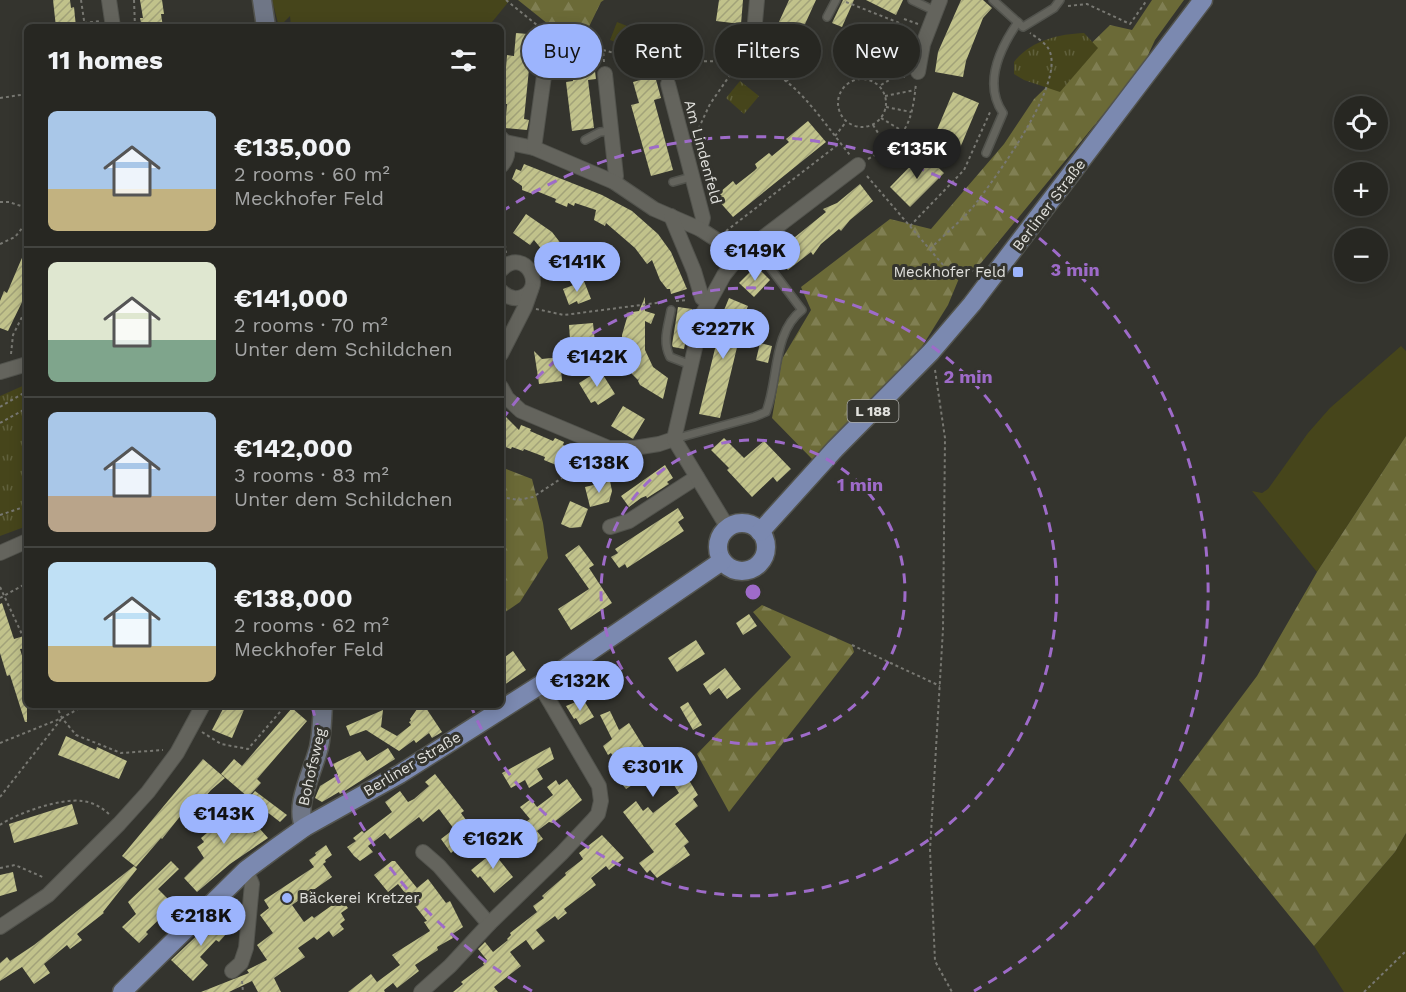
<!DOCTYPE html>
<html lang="en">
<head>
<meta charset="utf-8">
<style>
  :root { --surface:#272722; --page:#2f2f2a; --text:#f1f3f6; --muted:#a4a5a5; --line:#434440; --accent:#9cb4fd }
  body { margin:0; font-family:"Work Sans",sans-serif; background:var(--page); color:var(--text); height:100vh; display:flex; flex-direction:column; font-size:22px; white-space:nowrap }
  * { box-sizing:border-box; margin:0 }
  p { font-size:20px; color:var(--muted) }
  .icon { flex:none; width:33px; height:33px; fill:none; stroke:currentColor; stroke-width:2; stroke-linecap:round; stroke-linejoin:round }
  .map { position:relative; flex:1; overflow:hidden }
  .side { position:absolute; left:24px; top:24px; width:480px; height:684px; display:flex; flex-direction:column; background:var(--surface); border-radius:9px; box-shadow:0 3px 15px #0003,0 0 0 2px var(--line) }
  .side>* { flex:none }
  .top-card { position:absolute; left:522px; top:24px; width:570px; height:54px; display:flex; gap:12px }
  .controls { position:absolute; left:1334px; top:96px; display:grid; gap:12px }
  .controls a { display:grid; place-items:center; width:54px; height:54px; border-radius:50%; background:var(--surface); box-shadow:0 3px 15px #0003,0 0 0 2px var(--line); font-size:30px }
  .price { position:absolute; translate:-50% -51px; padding:0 14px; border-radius:21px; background:var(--accent); color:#111; font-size:20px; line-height:39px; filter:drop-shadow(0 2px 3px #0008) }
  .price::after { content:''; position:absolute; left:50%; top:36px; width:18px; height:14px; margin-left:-9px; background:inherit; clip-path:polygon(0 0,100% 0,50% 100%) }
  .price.current { background:#222; color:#fff }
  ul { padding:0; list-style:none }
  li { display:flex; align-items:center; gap:18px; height:150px; padding:0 24px }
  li+li { border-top:2px solid var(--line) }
  li span { display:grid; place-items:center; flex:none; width:168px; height:120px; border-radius:9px; color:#555 }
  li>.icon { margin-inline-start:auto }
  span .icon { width:72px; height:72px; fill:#fffc; stroke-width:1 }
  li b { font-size:26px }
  h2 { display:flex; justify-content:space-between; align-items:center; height:72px; padding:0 24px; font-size:26px }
  .tag { padding:0 21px; border-radius:27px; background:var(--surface); box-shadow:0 3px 15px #0003,0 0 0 2px var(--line); font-size:21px; line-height:54px }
  .tag.current { background:var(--accent); color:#111 }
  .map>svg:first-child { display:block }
  .grass { fill:#46451b }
  .forest { fill:url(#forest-firs) }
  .park { fill:url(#park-tufts) }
  .building { fill:url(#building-hatch) }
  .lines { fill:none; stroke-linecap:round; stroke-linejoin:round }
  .lane-casing { stroke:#52534d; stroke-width:10 }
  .street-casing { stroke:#52534d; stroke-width:16 }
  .secondary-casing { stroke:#52534d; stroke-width:21 }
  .primary-casing { stroke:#52534d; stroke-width:21 }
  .path { stroke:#787872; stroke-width:2; stroke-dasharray:3 3; stroke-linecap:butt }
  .lane { stroke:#64645d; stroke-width:7 }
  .street { stroke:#64645d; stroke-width:14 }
  .secondary { stroke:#6f7686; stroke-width:18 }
  .primary { stroke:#7b89b0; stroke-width:18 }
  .ring { fill:none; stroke:#9e6bc9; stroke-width:3; stroke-dasharray:10 8 }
  .poi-dot { fill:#9cb4fd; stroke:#34342e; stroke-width:2 }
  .labels { text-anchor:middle; stroke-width:6; stroke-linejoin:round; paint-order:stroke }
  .shield { fill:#34342e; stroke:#acaca8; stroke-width:1.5 }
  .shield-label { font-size:14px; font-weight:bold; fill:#e0e0dc }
  .street-label { font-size:15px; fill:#e0e0dc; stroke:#34342e }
  .poi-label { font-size:15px; fill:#e0e0dc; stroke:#34342e; text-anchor:end }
  .centre { fill:#9e6bc9; stroke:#34342e; stroke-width:3 }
  .ring-label { font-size:18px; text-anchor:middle; font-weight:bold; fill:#9e6bc9; stroke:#34342e; stroke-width:6; stroke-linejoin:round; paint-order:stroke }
</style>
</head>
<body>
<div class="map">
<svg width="1406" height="992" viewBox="0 0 1406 992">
  <defs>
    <pattern id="forest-firs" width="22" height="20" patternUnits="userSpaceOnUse" patternTransform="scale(1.5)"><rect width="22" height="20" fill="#6b6a37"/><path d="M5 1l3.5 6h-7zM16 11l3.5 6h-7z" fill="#807f53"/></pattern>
    <pattern id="park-tufts" width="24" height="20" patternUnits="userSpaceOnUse" patternTransform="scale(1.5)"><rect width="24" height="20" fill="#46451b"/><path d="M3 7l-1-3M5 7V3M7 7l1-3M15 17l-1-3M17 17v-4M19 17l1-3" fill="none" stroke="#60603c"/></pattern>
    <pattern id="building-hatch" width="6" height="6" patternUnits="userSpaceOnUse" patternTransform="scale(1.5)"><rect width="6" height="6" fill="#c1c28b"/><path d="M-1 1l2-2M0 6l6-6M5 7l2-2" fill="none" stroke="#a2a279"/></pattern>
  </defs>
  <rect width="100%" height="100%" fill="#34342e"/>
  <g class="grass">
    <path d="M272,0H510L488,27H291L290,16L279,27Z"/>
    <path d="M617,22L635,29L628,47L610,40Z"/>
    <path d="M1401,346L1406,351V436L1317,572L1252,491L1262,493L1268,489L1308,433L1330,408Z"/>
    <path d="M1406,833V992H1344L1314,946L1395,852Z"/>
  </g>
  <g class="forest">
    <path d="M518,0H604L601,2L584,37L553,28Z"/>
    <path d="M1152,0H1184L1155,40L1143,66L981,263L960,276L948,305L918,353L813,460L772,418L782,359L811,310L801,287L890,219L931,229L1004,144L1034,99L1110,25L1132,30Z"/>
    <path d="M1406,436V833L1395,852L1314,946L1179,780L1257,676L1317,572Z"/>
    <path d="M501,467L532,479L543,523L548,558L520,602L501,615Z"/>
    <path d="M762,605L852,645L854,652L729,812L697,754L791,657L753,612Z"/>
  </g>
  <g class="park">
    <path d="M1084,33L1098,48L1060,92L1024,80L1014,74V62C1030,41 1058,34 1084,33Z"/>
    <path d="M740,81L759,96L744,114L726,98Z"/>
    <path d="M27,384V526L0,536V396Z"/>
  </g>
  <g class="building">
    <path d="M53,0H70L71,8L74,7L76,27H56Z"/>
    <path d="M140,0H162L164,14H161L163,27H142L140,18H143Z"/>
    <path d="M719,0H743L741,24L716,21Z"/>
    <path d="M789,0H816L800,35L783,30L785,27L778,24Z"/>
    <path d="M843,0H854L842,27L832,23Z"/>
    <path d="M866,0H903L896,15Z"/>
    <path d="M961,0H983L992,8L983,18L966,61L963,77L935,72L938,52Z"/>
    <path d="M866,24L892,30L885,58L859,51L860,46L859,45Z"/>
    <path d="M516,33L539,35L537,58L532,57L529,69L524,119L529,120L527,130L505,128L507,104H503L507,55L514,56Z"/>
    <path d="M593,56L596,79L588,80L594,128L572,131L566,82L573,81L570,59Z"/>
    <path d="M655,76L661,98L654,100L673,170L651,176L631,105L639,103L633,82Z"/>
    <path d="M953,92L979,103L960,148L934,137Z"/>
    <path d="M808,121L826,142L733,217L718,200L722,196L719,193L733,181L736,185L754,171L757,168L755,164L769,153L772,156L789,142L786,139Z"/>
    <path d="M923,153L944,173L910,207L890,187Z"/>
    <path d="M524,164L602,195L632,211L658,234L671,252L687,289L671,294L670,289H667L660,280L652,260L647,264L635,248L606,223L605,226L594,220L596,210L575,203L574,206L568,203L567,207L555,202L556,199L534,190L533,194L522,190V186L512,179L516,169L521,171Z"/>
    <path d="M860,184L873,201L850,220L841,231L839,229L821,244L813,255L811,252L788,270L774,254L826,212L823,209L837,203Z"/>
    <path d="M526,214L552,232L572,258L558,269L534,240L530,245L513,233Z"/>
    <path d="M27,246V302L23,300L8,331L0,328V301L4,291L7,293Z"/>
    <path d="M756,266L770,280L754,297L739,283Z"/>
    <path d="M584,281L591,299L578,304L577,301L569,305L563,289Z"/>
    <path d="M645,297V311L655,314L651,324L645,321V350L653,367L668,378L663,399L640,385L638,381L640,378L638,380L632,374L626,363L625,354L630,351H622V335L628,314L636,317L626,313L639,311Z"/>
    <path d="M729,298L748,306L734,338L739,339L720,418L699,414L722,320H720Z"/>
    <path d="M678,307L692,309L684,349L673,347L672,345Z"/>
    <path d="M593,323L596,353H571L569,325Z"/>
    <path d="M760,343L772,346L768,363L756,360Z"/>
    <path d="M534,351L542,359L560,357L562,381L539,384Z"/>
    <path d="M600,370L615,394L598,405L595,401L591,403L579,383Z"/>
    <path d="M623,406L645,419L633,439L611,426Z"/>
    <path d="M501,412L519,430L521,425L531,429L530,431L553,441L555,438L564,442L563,445L570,448L563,465L558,462L556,465L544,460L545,457L524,449L523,451L512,447L511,449L503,446Z"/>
    <path d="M724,438L744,458L764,441L791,469L777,482L773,477L752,497L727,470L729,468L711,450Z"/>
    <path d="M665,465L673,478L667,482L669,484L647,498L646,496L641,498L629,507L621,496Z"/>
    <path d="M610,481L612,491L609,502L590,507L585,487Z"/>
    <path d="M570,501L588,509L581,527L570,528L561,524Z"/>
    <path d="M678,508L684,518L678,522L684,531L627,568L625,564L619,568L611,557L618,553L615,549Z"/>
    <path d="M579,545L594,565L589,568L612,603L571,630L558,609L589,589L565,555Z"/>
    <path d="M2,603L14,639L27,635V648L20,649L27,672V722H25L10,675L7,676L0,653V604Z"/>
    <path d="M749,614L757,626L743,635L736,623Z"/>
    <path d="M696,640L705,654L677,672L668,658Z"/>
    <path d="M513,651L526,670L501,687V660Z"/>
    <path d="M725,668L741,689L727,699L719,688L710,695L703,684Z"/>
    <path d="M583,699L594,717L580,725L576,718L574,719L566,706Z"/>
    <path d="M688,702L702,725L693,730L680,707Z"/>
    <path d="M225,705H246L232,738L212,730Z"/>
    <path d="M420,705H424L442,732L432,738L429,733L416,743L414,740L399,751L366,730L350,736L346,726L383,710L381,727L397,736L411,725L409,722L411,721L410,719Z"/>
    <path d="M292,708L307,721L257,779L261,783L248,797L221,774L234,759L242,766Z"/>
    <path d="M610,711L619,730L629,723L652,760L670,749L698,795L693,799L698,806L675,824L689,842L684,846L690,855L657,878L650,870L647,873L639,863L654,852L623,812L636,801L643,811L648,807L653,813L679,793L662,766L626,789L620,781L626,777L611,753L608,755L603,746L612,739L600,715Z"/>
    <path d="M66,736L96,750L97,747L127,761L119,779L58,755Z"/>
    <path d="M550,747L554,759L537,769L543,779L529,788L525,780L511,788L502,773Z"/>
    <path d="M388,748L395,759L340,794L339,792L322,802L315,798L320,786L338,775L333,764L360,751L367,761Z"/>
    <path d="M203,759L225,778L211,790L195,808L190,804L162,839L161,838L136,867L122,856Z"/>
    <path d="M435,774L464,811L461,813L466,820L458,827L468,840L451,853L441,839L454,829L439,809L423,822L419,817L390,839L385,833L368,846L373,852L360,861L354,856L347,847L356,841L353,838L362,831L364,833L392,812L385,802L400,791L408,802L414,799L429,786L425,782Z"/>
    <path d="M567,779L582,800L553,823L549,822L537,831L543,839L526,852L512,832L530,819L520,807L531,799L537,807L553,795L547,787L556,780L559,785Z"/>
    <path d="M255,791L287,815L280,822L249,798Z"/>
    <path d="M236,799L243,808L238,813L254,833L260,829L268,838L230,864L197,892L184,878L204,858L197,847L204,842L201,838L214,827L208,820Z"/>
    <path d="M72,804L78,824L14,843L9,824Z"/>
    <path d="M602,835L624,858L609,870L606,866L591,878L596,885L564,909L567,913L558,920L555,916L536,930L545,941L533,950L526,940L510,952L521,966L494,987L498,992H453L463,984L461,982L484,965L483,963L487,960L478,949L485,942L493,952L508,940L507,939L511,935L510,933L537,912L533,906L544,898L542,896L566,875L565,873L583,859L579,853Z"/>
    <path d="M495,844L502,853L497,857L513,877L494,893L480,876L478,878L471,870L486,858L482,854Z"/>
    <path d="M326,845L332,855L325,860L326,862L323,864L332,877L292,905L304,922L312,916L314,918L341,899L348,908L341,913L345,920L340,924L344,929L333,937L329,931L317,940L314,937L298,948L305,957L274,978L281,992H258L252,981L229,992H201L249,973L247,970L267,960L257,945L273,933L260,915L269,908L264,900L314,867L309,860L316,855L315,853Z"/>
    <path d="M171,861L179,869L158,889L174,905L146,932L148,934L139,943L122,927L136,914L128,902Z"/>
    <path d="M392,861H395L417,888L428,879L446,903L450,901L463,927L451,935L453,938L437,947L438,950L415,965L419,971L397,988L393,983L384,990L385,992H348L371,974L377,982L400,965L392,955L430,931L424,922L427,921L398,884L388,892L374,875Z"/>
    <path d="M134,866L137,869L103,912L104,913L77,934L82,940L70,949L67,945L44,964L50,973L34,984L22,967L0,981V963L7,957L10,961L34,945Z"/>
    <path d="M13,872L17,891L0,896V875Z"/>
    <path d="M223,911L231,918L223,927L228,932L219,942L216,940L200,957L208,965L193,981L171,960Z"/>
  </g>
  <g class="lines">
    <defs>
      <g id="lane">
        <path d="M912,0L935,11"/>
        <path d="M993,0L1023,27L1054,8L1060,0"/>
        <path d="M827,17L836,0"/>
        <path d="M896,48L920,54"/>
        <path d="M585,140L600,132L612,131"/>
        <path d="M986,153L1003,113C983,84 1000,48 1018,22"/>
        <path d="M673,182L691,177"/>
        <path d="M671,310C668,327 662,341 670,357L691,365"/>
        <path d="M674,439L754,417L766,412C779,380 772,333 802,310L753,245"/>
      </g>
      <g id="street">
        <path d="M109,0L113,27"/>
        <path d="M755,22L757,0"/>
        <path d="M918,72L923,44L940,0"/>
        <path d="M605,74L616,176L614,182"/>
        <path d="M668,84L703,218L700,229"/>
        <path d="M501,138C510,147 509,157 501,166"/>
        <path d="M505,142L534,148L614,182L654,209L700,229L740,255"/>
        <path d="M534,148L547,54"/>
        <path d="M671,216L694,271L702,298L708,302"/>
        <path d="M501,270C526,244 549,292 518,298C511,299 506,296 501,291"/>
        <path d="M501,354L525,307L531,290"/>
        <path d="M0,372L27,364"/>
        <path d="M501,387L507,398L521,411L609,448H634L659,444L674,439"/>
        <path d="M610,527L629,521L697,477"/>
        <path d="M728,528L674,439L703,313L724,275L740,255L858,165"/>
        <path d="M0,553L27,541"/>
        <path d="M423,852L439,866L489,924"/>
        <path d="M0,927L48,895L119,824L148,792L177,753L203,705"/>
        <path d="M232,971L241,963L246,948L252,884L246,870"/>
        <path d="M421,992L450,966L489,924L562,853L593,820L598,814L601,801L599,786L540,685"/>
      </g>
      <g id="secondary">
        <path d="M262,0L266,27"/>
        <path d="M305,827C293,807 314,769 319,747C322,733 322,719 323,705"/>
      </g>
      <g id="primary">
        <circle cx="742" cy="547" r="24"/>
        <path d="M760,532L835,449L931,352L972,304L1203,0"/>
        <path d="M122,992L246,870L277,847L305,827L400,774L551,678L722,561"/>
      </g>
    </defs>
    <use href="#lane" class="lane-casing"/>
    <use href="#street" class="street-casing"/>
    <use href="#secondary" class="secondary-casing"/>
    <use href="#primary" class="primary-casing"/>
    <g class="path">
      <path d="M81,0L85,27"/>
      <path d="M134,0L135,27"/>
      <path d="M506,0L548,34L570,38L603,50"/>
      <path d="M846,2L902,24"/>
      <path d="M1068,6L1087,4L1130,24L1147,0"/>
      <path d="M904,19L918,24"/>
      <path d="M84,23L100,21"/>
      <path d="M604,62L603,50L632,58L662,62L665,72"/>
      <path d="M662,62C701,62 755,55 787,82C810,100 831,132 850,155"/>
      <path d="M745,64L753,33"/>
      <circle cx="862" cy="103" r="24"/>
      <path d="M787,81L805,41"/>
      <path d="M881,85L896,76L905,77"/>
      <path d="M885,96L915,90"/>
      <path d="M0,98L27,94"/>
      <path d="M886,107L911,112"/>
      <path d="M881,118L904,132"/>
      <path d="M873,125L887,147"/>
      <path d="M696,134L710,104L737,65"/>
      <path d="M835,136L846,122"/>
      <path d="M868,159C906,139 912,124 916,83"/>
      <path d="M867,176L950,273L967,267L978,274"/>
      <path d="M0,202H9L27,208"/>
      <path d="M501,215L506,253"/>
      <path d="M910,226L964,170L991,110"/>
      <path d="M726,231L840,143"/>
      <path d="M0,244L15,237L27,222"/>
      <path d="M930,249C944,235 960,222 973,207C993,181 1069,80 1048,48C1044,42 1036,37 1030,33"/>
      <path d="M676,301L688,300"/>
      <path d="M536,309L564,315L664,302"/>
      <path d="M11,354L13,335L27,307"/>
      <path d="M935,370L945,438L943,629L930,850L935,961L952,992"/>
      <path d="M0,407L27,391"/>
      <path d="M0,423L27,408"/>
      <path d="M501,497L518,500L533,497L594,457"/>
      <path d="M0,515L27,506"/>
      <path d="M0,587L27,645"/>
      <path d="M0,598L27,583"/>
      <path d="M852,645L940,686"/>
      <path d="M56,705L62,718L76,735L121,753L163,750"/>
      <path d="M202,732L221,744L248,749L286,705"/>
      <path d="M0,743L62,718L85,705"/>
      <path d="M0,797L62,718"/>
      <path d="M0,825C17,813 61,798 82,801C93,802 103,808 111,816"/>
      <path d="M0,868L15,865L45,878"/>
      <path d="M242,981L243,992"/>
      <path d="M1364,992L1406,951"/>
    </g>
    <use href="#lane" class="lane"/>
    <use href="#street" class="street"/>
    <use href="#secondary" class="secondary"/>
    <use href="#primary" class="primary"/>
  </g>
  <g class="ring">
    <circle cx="753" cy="592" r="152"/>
    <path d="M502 420A304 304 0 1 1 471 706"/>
    <path d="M532 991A456 456 0 0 1 312 706M501 212A456 456 0 1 1 974 991"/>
  </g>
  <g class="poi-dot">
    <rect x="1012" y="266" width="12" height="12" rx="3"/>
    <circle cx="287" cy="898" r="6"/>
  </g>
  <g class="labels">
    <rect class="shield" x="847.5" y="400" width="51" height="22" rx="4.5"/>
    <g class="shield-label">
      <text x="873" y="416">L 188</text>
    </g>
    <g class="street-label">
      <text transform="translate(703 152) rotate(75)" y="5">Am Lindenfeld</text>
      <text transform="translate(1049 205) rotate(-53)" y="5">Berliner Straße</text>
      <text transform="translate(412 764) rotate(-31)" y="5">Berliner Straße</text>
      <text transform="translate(312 767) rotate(-77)" y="5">Bohofsweg</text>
    </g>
    <g class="poi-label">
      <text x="1006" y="277">Meckhofer Feld</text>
      <text x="299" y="903" text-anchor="start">Bäckerei Kretzer</text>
    </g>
  </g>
  <circle cx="753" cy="592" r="9" class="centre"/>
  <g class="ring-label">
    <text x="1075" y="276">3 min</text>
    <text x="968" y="383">2 min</text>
    <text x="860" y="491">1 min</text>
  </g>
</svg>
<div class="controls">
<a><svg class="icon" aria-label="locate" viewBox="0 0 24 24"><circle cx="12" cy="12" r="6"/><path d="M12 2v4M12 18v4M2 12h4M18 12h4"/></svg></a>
<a>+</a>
<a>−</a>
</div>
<b class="price current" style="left:917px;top:180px">€135K</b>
<b class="price" style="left:755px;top:282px">€149K</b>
<b class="price" style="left:577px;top:293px">€141K</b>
<b class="price" style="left:723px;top:360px">€227K</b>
<b class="price" style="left:597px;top:388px">€142K</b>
<b class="price" style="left:599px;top:494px">€138K</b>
<b class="price" style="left:580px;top:712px">€132K</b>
<b class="price" style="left:653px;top:798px">€301K</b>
<b class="price" style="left:224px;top:845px">€143K</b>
<b class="price" style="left:493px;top:870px">€162K</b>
<b class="price" style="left:201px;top:947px">€218K</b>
<div class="top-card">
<a class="tag current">Buy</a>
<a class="tag">Rent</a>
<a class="tag">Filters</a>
<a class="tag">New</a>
</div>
<section class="side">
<h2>11 homes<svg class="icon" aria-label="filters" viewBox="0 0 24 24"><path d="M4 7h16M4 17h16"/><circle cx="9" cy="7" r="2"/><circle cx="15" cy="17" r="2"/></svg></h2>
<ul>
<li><span style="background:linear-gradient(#a9c7e8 65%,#c2b280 0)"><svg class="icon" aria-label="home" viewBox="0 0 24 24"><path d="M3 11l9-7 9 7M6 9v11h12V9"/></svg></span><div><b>€135,000</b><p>2 rooms · 60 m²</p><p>Meckhofer Feld</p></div></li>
<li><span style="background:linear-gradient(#dfe7d0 65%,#7fa58c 0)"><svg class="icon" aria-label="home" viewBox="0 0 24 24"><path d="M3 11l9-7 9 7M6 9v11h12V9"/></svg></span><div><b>€141,000</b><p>2 rooms · 70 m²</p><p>Unter dem Schildchen</p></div></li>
<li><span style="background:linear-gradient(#a9c7e8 70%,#b9a48a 0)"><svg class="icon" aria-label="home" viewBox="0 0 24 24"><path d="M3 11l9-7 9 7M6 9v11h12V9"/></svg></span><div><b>€142,000</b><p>3 rooms · 83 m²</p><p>Unter dem Schildchen</p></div></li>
<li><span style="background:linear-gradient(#bfe0f5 70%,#c2b280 0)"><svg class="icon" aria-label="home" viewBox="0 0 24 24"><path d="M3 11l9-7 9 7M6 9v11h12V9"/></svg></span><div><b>€138,000</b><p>2 rooms · 62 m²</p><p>Meckhofer Feld</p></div></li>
</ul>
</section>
</div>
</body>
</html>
